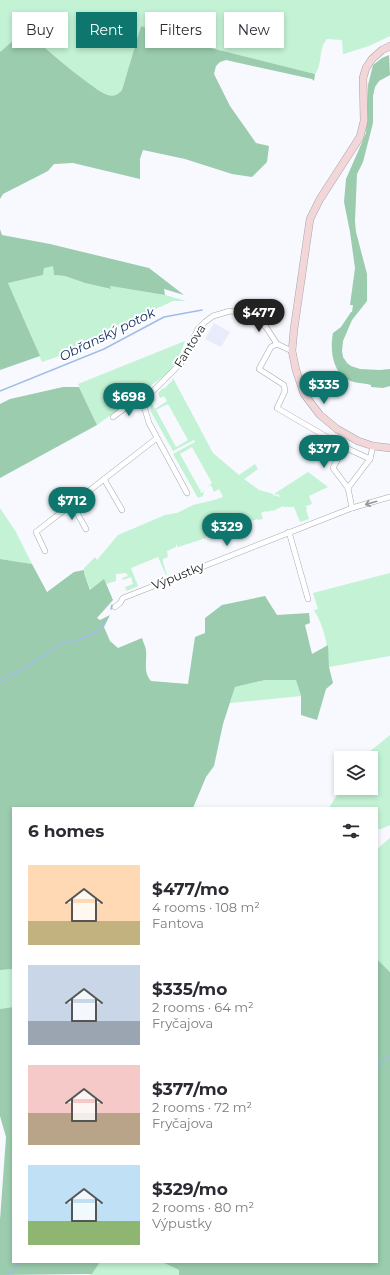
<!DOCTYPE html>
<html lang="en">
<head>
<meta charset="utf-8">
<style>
  :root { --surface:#fff; --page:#f2f2f3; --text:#2b2b33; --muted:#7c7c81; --accent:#0f766e }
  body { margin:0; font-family:Montserrat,sans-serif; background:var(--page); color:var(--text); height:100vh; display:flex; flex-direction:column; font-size:15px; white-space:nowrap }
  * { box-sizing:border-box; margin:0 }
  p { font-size:13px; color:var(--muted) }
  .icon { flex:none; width:22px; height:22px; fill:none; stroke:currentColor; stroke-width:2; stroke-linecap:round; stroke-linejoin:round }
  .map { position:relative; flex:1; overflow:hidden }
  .panel { position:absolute; left:12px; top:807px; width:366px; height:456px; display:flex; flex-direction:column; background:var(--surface); border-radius:0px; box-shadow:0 2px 6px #0003 }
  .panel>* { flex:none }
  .guide { position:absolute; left:12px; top:12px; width:366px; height:36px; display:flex; gap:8px }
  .buttons { position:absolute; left:334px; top:751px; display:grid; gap:8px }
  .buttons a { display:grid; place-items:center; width:44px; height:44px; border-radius:0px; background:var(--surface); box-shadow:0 2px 6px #0003; font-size:20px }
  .price { position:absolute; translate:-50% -34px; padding:0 9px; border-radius:14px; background:var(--accent); color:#fff; font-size:13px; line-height:26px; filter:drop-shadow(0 1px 2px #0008) }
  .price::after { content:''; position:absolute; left:50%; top:24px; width:12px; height:9px; margin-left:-6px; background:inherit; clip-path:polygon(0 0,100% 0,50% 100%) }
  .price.on { background:#222; color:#fff }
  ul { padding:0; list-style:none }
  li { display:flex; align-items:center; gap:12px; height:100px; padding:0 16px }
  li span { display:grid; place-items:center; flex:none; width:112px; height:80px; border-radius:0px; color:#555 }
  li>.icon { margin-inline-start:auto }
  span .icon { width:48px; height:48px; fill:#fffc; stroke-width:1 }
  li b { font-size:17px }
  h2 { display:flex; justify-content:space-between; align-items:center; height:48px; padding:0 16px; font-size:17px }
  .tag { padding:0 14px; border-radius:0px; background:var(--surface); box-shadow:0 2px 6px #0003; font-size:14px; line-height:36px }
  .tag.on { background:var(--accent); color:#fff }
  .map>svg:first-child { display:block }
  .built { fill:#e8ecfa }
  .green { fill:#c3f2d5; fill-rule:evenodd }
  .forest { fill:#9accad }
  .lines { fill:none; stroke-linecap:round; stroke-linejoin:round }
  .stream { stroke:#a2bce7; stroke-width:1.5 }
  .street-casing { stroke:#a5a7ad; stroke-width:6 }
  .secondary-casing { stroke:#a5a7ad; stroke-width:8 }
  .street { stroke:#fff; stroke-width:5 }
  .secondary { stroke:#f3d6d7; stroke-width:7 }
  .oneway { stroke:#989899 }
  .labels { text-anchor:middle; stroke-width:4; stroke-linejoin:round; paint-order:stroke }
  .street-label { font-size:12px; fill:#1a1b1d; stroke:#fff }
  .water-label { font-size:13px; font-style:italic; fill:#132f63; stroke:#fff }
</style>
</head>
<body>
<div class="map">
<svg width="390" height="1275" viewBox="0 0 390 1275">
  <rect width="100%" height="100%" fill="#f7f9fe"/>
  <path class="built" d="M214,323L230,332L221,347L205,339Z"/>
  <g class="green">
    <path d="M0,0H390V36L369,46L344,54H343L342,40L327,39C318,48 323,64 315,74L183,41L141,26L122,90C118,94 115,97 108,95C101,93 94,87 87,82C68,68 49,52 32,36C17,34 11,43 0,52Z"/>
    <path d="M53,265L54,275L65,276L85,283L110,289V286L165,295L186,301H173L147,313L99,339L65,354L42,362L31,335L8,283L43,275L44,268Z"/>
    <path d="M185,341L178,359L168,373L97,425L78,384Z"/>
    <path d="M173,378L213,453L239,475L255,464L258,469L244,479L259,490L273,494V495L280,497L279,495L274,494L308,472L328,487L309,496L312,504L306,506L307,509L306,510L309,519L300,522L294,507H284L283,506L273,511L272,510L267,512L266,511L261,513L263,519L258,520V519L245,523L244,520V523L235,526L234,525L225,529L223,524L215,528L216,531L211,533L209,531L210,535L206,536V538L178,547L176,544V547L167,551L168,557L163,559V562L167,575H166L158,557L131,568L138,586L127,591L125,587L133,584L131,577L123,580L122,578L128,576L126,573L116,574V581L106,584L111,596L96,603L84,573V568L95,557L97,560L118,535L165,515L177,513L193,505L214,500L223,497L219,489L214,492L211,485L207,487L212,483L192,447L180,454L200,490L203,489L200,491L201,493L204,491L203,496L198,498L173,454L195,442L194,440L173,451L151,412L150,406L154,397L156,400L152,403L155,409L167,401L164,396L160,398L158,393L163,388L164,389L172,381ZM168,404L188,440L176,447L156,410Z"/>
    <path d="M0,508L16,532L32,564L0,559Z"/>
    <path d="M390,573V656L329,667C328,646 325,628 314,610L318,609L313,593Z"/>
    <path d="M265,680H296L301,696L230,703L235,687Z"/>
    <path d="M390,735V825L381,829H377V808H329L341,788H371V758H362Z"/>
    <path d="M390,838V972L377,959V849Z"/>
    <path d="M13,969V1007L0,1009V970Z"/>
    <path d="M100,1262H162L179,1270V1275H88L92,1274Z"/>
  </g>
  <g class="forest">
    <path d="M141,26L183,41L315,74L314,81L312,79L226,60L220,62L216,66L214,74L230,106L256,143L269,146L267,162L252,177L232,174L185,159L143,150L140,159V179L73,163L54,164L48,171L3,194L0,199V52C11,43 17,34 32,36C49,52 68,68 87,82C94,87 101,93 108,95C115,97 118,94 122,90Z"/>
    <path d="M389,55L390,75L379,81L375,87L373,96V123L363,162L357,174L355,221L356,232L367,274V301L352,320L343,341L342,351L343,357L347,363L351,366L360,369L380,370L390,369V386L383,388L371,387V385C364,383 352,383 346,379C332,370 330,348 333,333L341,327L351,312H352L353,305H350L355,268L350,232L344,202L346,179L366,133L368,85L373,65L382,58Z"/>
    <path d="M0,229L2,235L50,244L149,268L184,295L164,289L165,295L110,286L111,289L85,283L65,276L54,275L53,266L44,268L43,275L8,283L40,356L0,370Z"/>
    <path d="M63,387H79L97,425L0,478V404L10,399Z"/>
    <path d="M0,559L32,564L47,592L74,572L84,570V573L90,590L104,579L113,600L97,618L100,620L110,615L104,627L110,641L118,648L142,638C143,642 146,647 146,651C147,662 143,672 151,681L188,684L195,637L205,633V618L222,605L265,596L277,615L309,613L310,623L305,625L312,654L328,645L329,667L333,683L326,689L317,720L301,715V696L296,680H265L235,687L223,724L214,766L206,777L193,808H13V969L0,970Z"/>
    <path d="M377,959L390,972V1275H179V1270L162,1262H377Z"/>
    <path d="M13,1007V1262H100L92,1274L0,1275V1220L6,1137L0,1116V1009Z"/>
  </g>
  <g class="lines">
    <g class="stream">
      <path d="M0,391L104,349L164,317L202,310"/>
      <path d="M111,609L112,605"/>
      <path d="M0,682L49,653L62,643L75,641L92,634L100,629L105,621"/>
      <path d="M377,1066L390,1056"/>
      <path d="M8,1275L22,1262"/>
    </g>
    <defs>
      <g id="street">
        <path d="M292,351L277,344L271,347L259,369L284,385L285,391L277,408L344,447L370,459"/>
        <path d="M113,417L133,402L146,401"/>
        <path d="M344,447L333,468L348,488"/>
        <path d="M104,479L122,510"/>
        <path d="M187,493L149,423L144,406L148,396L181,363L198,329L205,322L213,316L230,311L250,313L266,327L277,344"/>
        <path d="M72,504L86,529"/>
        <path d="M352,508L348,488L370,459L373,446"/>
        <path d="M289,532L308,599"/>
        <path d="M45,551L36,532L157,438"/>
        <path d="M115,607L120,603L123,598L352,508L390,497"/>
      </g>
      <path id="secondary" d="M390,46L382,50L372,59L366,68L363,78L364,121L360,137L320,199L310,219L294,329L292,351L296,370L304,394L320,415L337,429L358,441L373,446L390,448"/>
    </defs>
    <use href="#street" class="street-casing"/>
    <use href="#secondary" class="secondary-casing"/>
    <use href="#street" class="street"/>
    <use href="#secondary" class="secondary"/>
  </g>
  <defs><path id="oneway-shaft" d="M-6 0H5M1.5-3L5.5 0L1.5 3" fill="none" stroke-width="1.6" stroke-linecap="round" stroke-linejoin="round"/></defs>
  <use class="oneway" href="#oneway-shaft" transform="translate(371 503) rotate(164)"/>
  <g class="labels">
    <g class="street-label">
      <text transform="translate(190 346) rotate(-58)" y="4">Fantova</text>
      <text transform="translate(178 576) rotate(-22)" y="4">Výpustky</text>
    </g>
    <g class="water-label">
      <text transform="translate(107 334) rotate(-26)" y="5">Obřanský potok</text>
    </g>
  </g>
</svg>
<div class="buttons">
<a><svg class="icon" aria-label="layers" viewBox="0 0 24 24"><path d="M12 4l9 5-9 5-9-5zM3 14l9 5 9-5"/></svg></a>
</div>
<b class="price on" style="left:259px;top:333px">$477</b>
<b class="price" style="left:324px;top:405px">$335</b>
<b class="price" style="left:129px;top:417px">$698</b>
<b class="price" style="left:324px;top:469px">$377</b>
<b class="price" style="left:72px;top:521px">$712</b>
<b class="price" style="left:227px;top:547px">$329</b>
<div class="guide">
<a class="tag">Buy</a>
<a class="tag on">Rent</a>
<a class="tag">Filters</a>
<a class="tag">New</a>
</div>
<section class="panel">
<h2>6 homes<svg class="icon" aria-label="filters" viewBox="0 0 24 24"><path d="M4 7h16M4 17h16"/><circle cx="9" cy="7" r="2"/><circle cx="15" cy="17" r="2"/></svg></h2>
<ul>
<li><span style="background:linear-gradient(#ffd9b3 70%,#c2b280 0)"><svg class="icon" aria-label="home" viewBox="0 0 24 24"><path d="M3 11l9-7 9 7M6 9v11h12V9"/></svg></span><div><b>$477/mo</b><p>4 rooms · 108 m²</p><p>Fantova</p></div></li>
<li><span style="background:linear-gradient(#c9d6e8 70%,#9aa5b1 0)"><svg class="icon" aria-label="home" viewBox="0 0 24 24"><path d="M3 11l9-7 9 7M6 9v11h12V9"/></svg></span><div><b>$335/mo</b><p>2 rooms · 64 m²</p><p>Fryčajova</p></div></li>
<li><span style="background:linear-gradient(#f6c9c9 60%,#b9a48a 0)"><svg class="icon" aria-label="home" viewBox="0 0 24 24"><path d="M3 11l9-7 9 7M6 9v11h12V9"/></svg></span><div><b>$377/mo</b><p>2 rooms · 72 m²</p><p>Fryčajova</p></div></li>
<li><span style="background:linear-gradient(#bfe0f5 70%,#8fb573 0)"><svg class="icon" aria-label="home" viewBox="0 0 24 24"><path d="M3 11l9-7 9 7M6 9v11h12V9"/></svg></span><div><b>$329/mo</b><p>2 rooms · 80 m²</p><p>Výpustky</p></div></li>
</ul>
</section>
</div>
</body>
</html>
